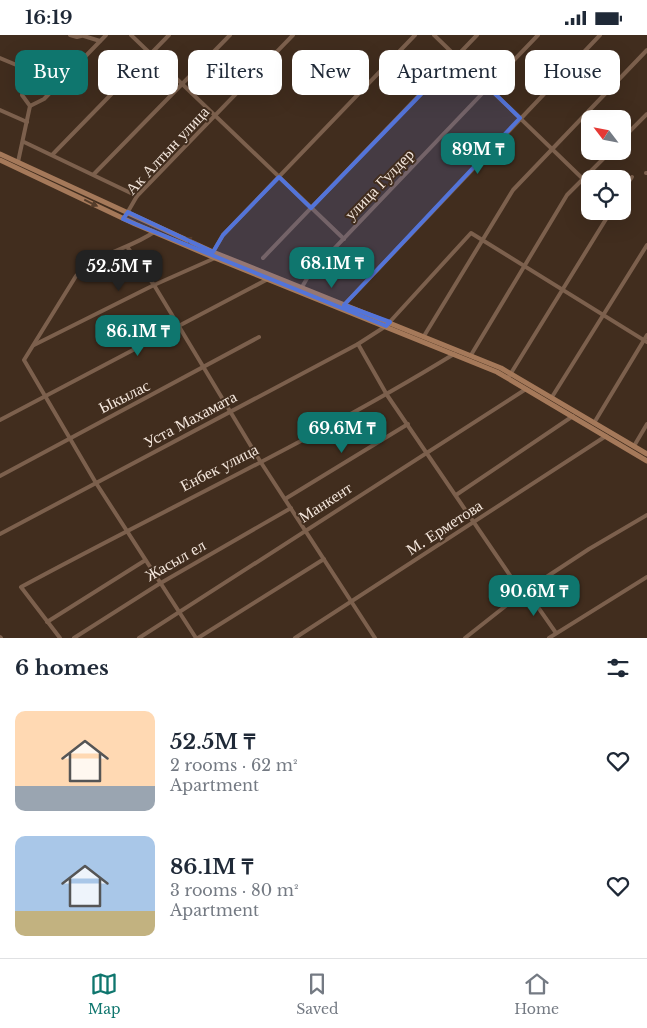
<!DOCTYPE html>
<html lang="en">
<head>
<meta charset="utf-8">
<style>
  :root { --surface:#fff; --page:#f2f2f3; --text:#1f2937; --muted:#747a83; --line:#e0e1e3; --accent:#0f766e }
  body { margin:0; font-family:"Libre Baskerville",serif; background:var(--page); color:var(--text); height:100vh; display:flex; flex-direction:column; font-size:19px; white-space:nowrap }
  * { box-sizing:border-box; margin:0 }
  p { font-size:16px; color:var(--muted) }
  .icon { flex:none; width:28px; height:28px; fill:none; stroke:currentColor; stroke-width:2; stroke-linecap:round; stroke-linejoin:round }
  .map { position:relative; height:603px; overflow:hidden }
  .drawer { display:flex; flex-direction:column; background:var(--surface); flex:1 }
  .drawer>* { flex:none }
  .banner { position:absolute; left:15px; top:15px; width:618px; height:45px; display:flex; gap:10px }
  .needle { width:32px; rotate:302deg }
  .buttons { position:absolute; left:581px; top:75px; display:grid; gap:10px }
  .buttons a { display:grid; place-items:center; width:50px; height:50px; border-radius:10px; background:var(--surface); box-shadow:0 5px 20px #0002; font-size:25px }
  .price { position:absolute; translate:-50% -42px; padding:0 11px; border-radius:10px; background:var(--accent); color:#fff; font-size:16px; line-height:32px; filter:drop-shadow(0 1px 2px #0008) }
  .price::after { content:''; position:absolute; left:50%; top:30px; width:15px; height:11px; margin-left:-8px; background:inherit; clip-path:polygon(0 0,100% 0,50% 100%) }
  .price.current { background:#222; color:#fff }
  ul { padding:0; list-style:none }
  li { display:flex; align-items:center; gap:15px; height:125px; padding:0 15px }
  li span { display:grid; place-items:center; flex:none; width:140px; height:100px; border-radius:10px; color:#555 }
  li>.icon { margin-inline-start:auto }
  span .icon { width:60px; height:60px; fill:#fffc; stroke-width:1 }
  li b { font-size:21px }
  h2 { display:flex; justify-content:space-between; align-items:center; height:60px; padding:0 15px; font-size:21px }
  .chip { padding:0 18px; border-radius:10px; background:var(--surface); box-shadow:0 5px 20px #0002; font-size:18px; line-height:45px }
  .chip.current { background:var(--accent); color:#fff }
  .status { display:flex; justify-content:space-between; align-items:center; height:35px; padding:0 25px; background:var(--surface); direction:ltr }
  .status svg { height:14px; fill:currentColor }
  .menu { display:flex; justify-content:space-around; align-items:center; height:70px; border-top:1px solid var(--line); background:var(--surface); font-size:14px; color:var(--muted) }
  .menu a { display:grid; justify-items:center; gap:2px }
  .menu .current { color:var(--accent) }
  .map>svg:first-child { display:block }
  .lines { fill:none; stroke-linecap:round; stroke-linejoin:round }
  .street { stroke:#7c604d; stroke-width:4 }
  .secondary { stroke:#a5795a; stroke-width:5 }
  .oneway { fill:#553c2a }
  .marked { fill:#5374d9; fill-opacity:0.2; stroke:#5374d9; stroke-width:4; stroke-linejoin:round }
  .labels { text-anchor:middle; stroke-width:4; stroke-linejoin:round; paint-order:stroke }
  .street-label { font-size:16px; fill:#f4e7dd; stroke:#412d1e }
</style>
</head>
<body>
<div class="status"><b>16:19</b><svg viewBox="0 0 49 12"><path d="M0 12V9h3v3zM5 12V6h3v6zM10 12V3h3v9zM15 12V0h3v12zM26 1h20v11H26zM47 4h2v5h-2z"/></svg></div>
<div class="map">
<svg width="647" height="603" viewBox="0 0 647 603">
  <rect width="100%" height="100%" fill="#412d1e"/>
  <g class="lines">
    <g class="street">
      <path d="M70,0L77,2L85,0"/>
      <path d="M131,0L344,204"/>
      <path d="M434,0L582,143"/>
      <path d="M84,1L100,6"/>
      <path d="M0,23L26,34L27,43L22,60L30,71L18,127"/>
      <path d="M30,71L44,64L106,0"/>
      <path d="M0,75L27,87"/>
      <path d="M622,104L647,79"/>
      <path d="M24,107L137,161"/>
      <path d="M53,119L169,0"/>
      <path d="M646,138H647"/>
      <path d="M94,139L230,0"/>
      <path d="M622,157L632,142"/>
      <path d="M126,180L137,161L293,0"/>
      <path d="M154,197C130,214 95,219 76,241L24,325L96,448L196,603"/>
      <path d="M128,213L154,250L260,426L375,603"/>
      <path d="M213,217L223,200L415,0"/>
      <path d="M263,223L477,0"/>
      <path d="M302,252L309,240L538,0"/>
      <path d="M344,270L600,0"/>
      <path d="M424,301L513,155L647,15"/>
      <path d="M358,309L387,360L522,558"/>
      <path d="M34,310L154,250L215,223"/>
      <path d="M471,320L567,160L611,116"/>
      <path d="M508,343L611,176"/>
      <path d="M552,362L647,210"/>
      <path d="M0,385L268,244"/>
      <path d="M594,388L647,300"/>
      <path d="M634,411L647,389"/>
      <path d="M0,441L259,302"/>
      <path d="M456,460L573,381"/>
      <path d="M285,464L408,389"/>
      <path d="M0,499L358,309L386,291L471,198L647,307"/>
      <path d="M526,555L556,598"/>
      <path d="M47,587L144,526"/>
      <path d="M0,602L1,603"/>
      <path d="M60,603L21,552C165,474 314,405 454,319"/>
      <path d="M74,603L159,549L291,473"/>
      <path d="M139,603L526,354"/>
      <path d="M198,603L324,524"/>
      <path d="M295,603L606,401"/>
      <path d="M465,603L522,558L589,514L647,480"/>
      <path d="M549,603L647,542"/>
    </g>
    <g class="secondary">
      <path d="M0,119L213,217L501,333L647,419"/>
      <path d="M0,125L135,189L215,223L497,337L647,426"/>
    </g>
  </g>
  <defs><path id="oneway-solid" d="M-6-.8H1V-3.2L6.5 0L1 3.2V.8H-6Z" transform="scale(1.25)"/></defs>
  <g class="oneway">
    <use href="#oneway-solid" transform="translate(91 168) rotate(26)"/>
    <use href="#oneway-solid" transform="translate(192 206) rotate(-154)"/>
  </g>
  <path class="marked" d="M457,22L520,83L344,270L390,287L386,291L123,184L128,177L213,217L223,200L279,142L311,173Z"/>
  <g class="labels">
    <g class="street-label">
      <text transform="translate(167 115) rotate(-47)" y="6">Ак Алтын улица</text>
      <text transform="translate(379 149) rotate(-46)" y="6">улица Гулдер</text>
      <text transform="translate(124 361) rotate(-27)" y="6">Ыкылас</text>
      <text transform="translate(190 384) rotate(-28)" y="6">Уста Махамата</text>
      <text transform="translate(219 432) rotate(-27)" y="6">Енбек улица</text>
      <text transform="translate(325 467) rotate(-33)" y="6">Манкент</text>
      <text transform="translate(444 492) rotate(-33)" y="6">М. Ерметова</text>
      <text transform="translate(175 525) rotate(-30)" y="6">Жасыл ел</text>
    </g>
  </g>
</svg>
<div class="buttons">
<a><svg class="needle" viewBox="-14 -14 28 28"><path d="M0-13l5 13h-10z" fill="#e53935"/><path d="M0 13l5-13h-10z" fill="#747a83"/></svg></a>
<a><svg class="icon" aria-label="locate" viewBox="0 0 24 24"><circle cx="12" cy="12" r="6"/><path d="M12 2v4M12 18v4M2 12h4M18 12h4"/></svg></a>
</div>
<b class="price" style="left:478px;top:140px">89M ₸</b>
<b class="price" style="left:332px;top:254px">68.1M ₸</b>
<b class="price current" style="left:119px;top:257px">52.5M ₸</b>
<b class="price" style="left:138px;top:322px">86.1M ₸</b>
<b class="price" style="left:342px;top:419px">69.6M ₸</b>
<b class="price" style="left:534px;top:582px">90.6M ₸</b>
<div class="banner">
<a class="chip current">Buy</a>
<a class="chip">Rent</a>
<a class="chip">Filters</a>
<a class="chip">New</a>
<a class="chip">Apartment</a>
<a class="chip">House</a>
</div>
</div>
<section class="drawer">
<h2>6 homes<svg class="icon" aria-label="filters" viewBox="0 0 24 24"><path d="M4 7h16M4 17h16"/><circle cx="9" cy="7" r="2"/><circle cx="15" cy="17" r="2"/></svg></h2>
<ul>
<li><span style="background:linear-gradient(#ffd9b3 75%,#9aa5b1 0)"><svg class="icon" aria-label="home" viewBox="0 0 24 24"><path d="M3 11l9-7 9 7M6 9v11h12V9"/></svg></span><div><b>52.5M ₸</b><p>2 rooms · 62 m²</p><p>Apartment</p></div><svg class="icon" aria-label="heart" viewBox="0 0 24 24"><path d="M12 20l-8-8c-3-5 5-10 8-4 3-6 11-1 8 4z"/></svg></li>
<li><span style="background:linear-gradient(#a9c7e8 75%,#c2b280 0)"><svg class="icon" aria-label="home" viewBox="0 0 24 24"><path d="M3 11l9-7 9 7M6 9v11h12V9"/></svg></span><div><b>86.1M ₸</b><p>3 rooms · 80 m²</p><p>Apartment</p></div><svg class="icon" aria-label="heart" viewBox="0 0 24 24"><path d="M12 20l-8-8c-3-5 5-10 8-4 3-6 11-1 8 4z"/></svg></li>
</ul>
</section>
<nav class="menu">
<a class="current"><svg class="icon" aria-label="map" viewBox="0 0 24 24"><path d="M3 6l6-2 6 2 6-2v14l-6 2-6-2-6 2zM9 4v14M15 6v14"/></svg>Map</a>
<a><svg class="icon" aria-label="saved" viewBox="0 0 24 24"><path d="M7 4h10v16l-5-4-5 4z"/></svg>Saved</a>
<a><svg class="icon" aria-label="home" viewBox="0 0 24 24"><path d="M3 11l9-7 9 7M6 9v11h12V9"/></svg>Home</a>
</nav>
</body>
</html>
